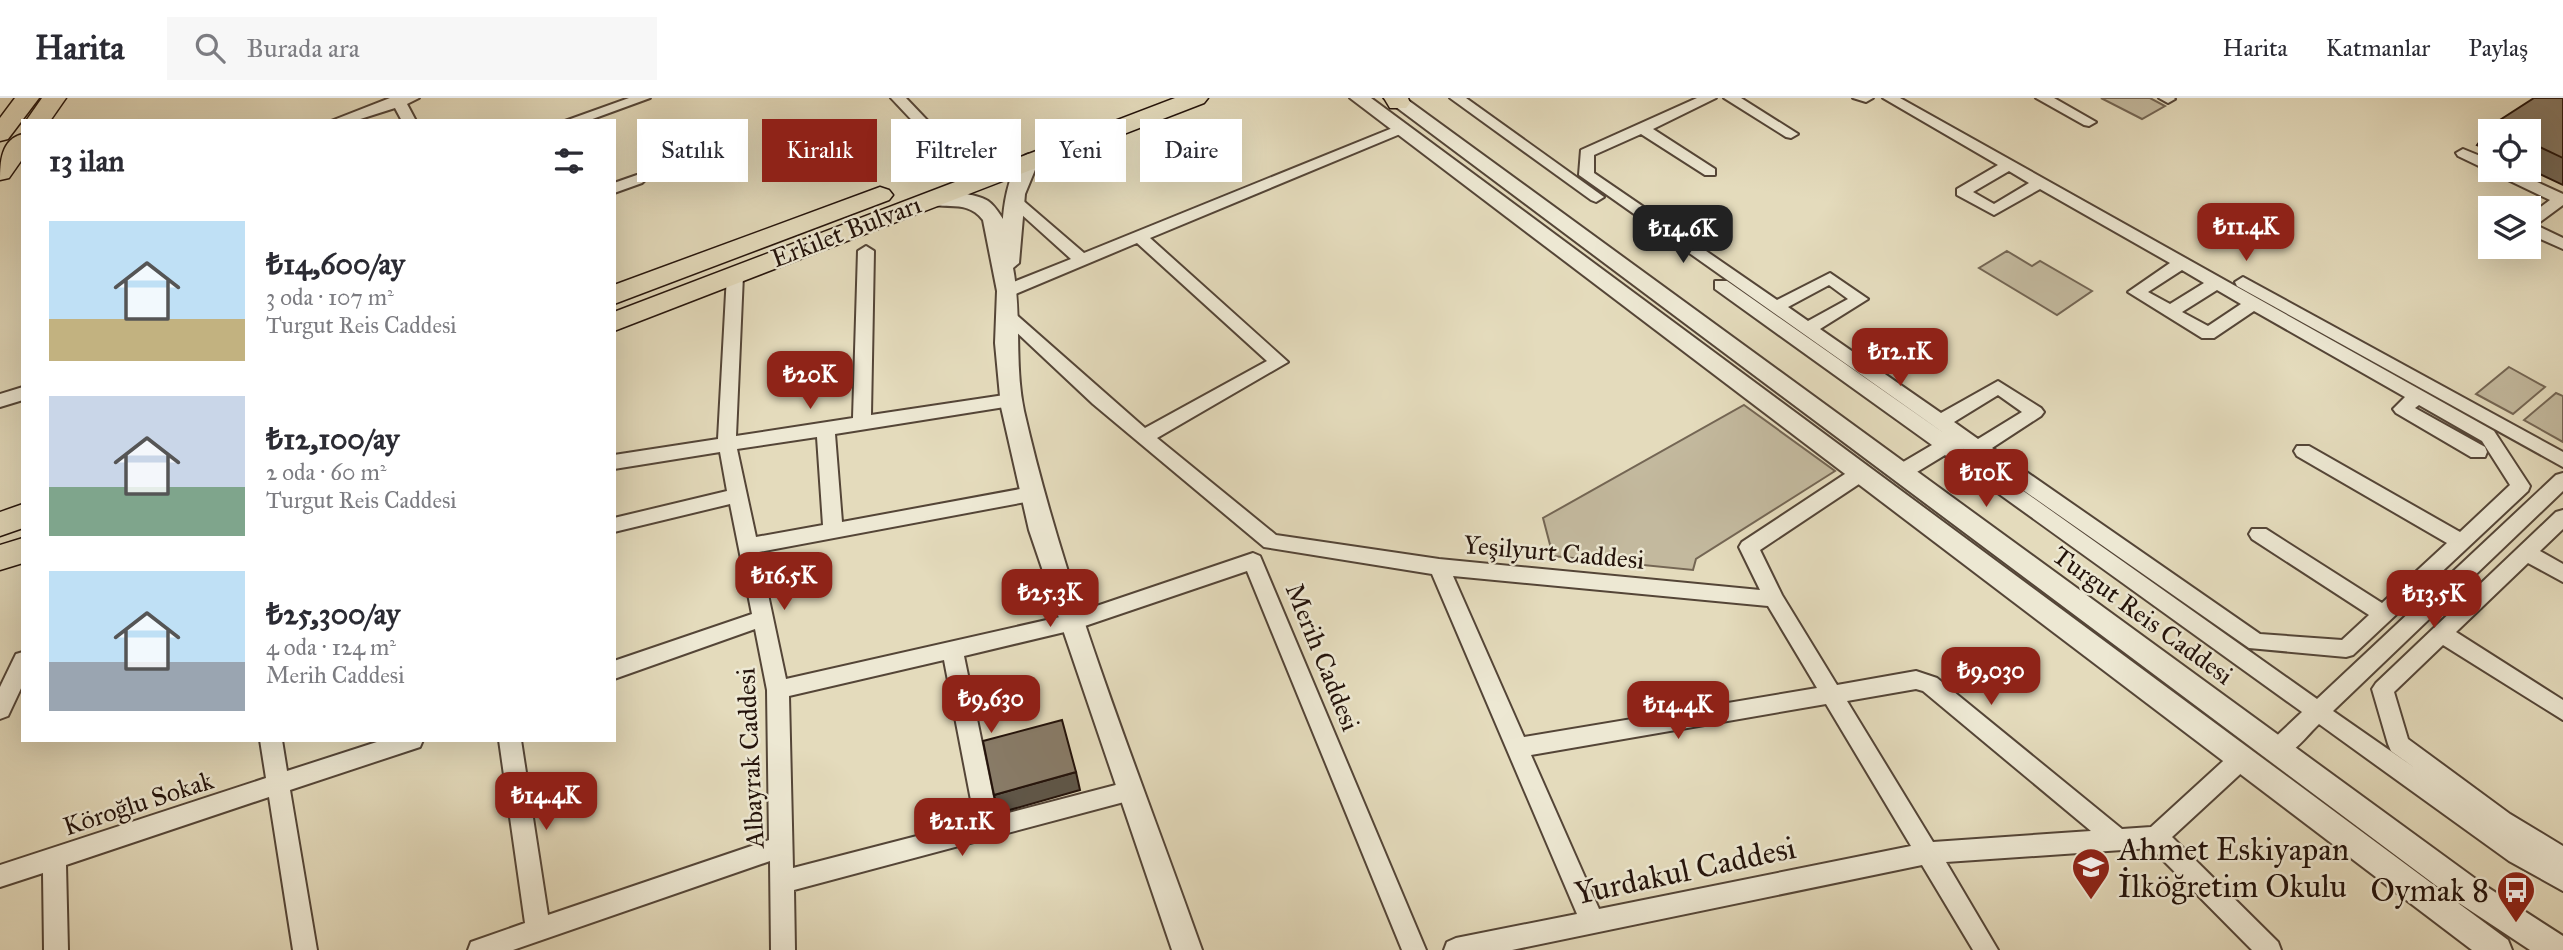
<!DOCTYPE html>
<html lang="tr">
<head>
<meta charset="utf-8">
<style>
  :root { --surface:#fff; --page:#f7f7f7; --text:#2b2b33; --muted:#7c7c81; --line:#e1e1e2; --accent:#8f2418 }
  body { margin:0; font-family:"IM FELL Great Primer",serif; background:var(--page); color:var(--text); height:100vh; display:flex; flex-direction:column; font-size:26px; white-space:nowrap }
  * { box-sizing:border-box; margin:0 }
  p { font-size:23px; color:var(--muted) }
  .icon { flex:none; width:38px; height:38px; fill:none; stroke:currentColor; stroke-width:2; stroke-linecap:round; stroke-linejoin:round }
  .map { position:relative; flex:1; overflow:hidden }
  .panel { position:absolute; left:21px; top:21px; width:595px; height:623px; display:flex; flex-direction:column; background:var(--surface); border-radius:0px; box-shadow:0 7px 28px #0002 }
  .panel>* { flex:none }
  .guide { position:absolute; left:637px; top:21px; width:665px; height:63px; display:flex; gap:14px }
  .controls { position:absolute; left:2478px; top:21px; display:grid; gap:14px }
  .controls a { display:grid; place-items:center; width:63px; height:63px; border-radius:0px; background:var(--surface); box-shadow:0 7px 28px #0002; font-size:35px }
  .price { position:absolute; translate:-50% -60px; padding:0 16px; border-radius:14px; background:var(--accent); color:#fff; font-size:23px; line-height:46px; filter:drop-shadow(0 2px 4px #0008) }
  .price::after { content:''; position:absolute; left:50%; top:42px; width:21px; height:16px; margin-left:-10px; background:inherit; clip-path:polygon(0 0,100% 0,50% 100%) }
  .price.on { background:#222; color:#fff }
  ul { padding:0; list-style:none }
  li { display:flex; align-items:center; gap:21px; height:175px; padding:0 28px }
  li span { display:grid; place-items:center; flex:none; width:196px; height:140px; border-radius:0px; color:#555 }
  li>.icon { margin-inline-start:auto }
  span .icon { width:84px; height:84px; fill:#fffc; stroke-width:1 }
  li b { font-size:30px }
  h2 { display:flex; justify-content:space-between; align-items:center; height:84px; padding:0 28px; font-size:30px }
  .tag { padding:0 24px; border-radius:0px; background:var(--surface); box-shadow:0 7px 28px #0002; font-size:24px; line-height:63px }
  .tag.on { background:var(--accent); color:#fff }
  header { display:flex; align-items:center; gap:42px; box-sizing:border-box; height:98px; padding:0 35px; background:var(--surface); border-bottom:2px solid var(--line) }
  header strong { font-size:33px }
  nav { display:flex; gap:38px; margin-inline-start:auto; font-size:24px }
  .search { width:490px; height:63px; background:var(--page); display:flex; align-items:center; gap:18px; box-sizing:border-box; padding:0 24px; border-radius:0px; color:var(--muted); font-size:26px }
  .map>svg:first-child { display:block }
  .green { fill:#c3b99e; stroke:#746654; stroke-width:2 }
  .lines { fill:none; stroke-linecap:round; stroke-linejoin:round }
  .minor-casing { stroke:#544537; stroke-width:4 }
  .tertiary-casing { stroke:#544537; stroke-width:4 }
  .primary-casing { stroke:#24130b; stroke-width:3 }
  .minor { fill:#ede8d3; fill-rule:evenodd }
  .tertiary { fill:#ede8d3; fill-rule:evenodd }
  .primary { fill:#e4dbbc; fill-rule:evenodd }
  .wall { fill:#756a59; stroke:#24130b; stroke-width:2 }
  .shaded-wall { fill:#5f5648; stroke:#24130b; stroke-width:2 }
  .building { fill:#887b67; stroke:#24130b; stroke-width:2 }
  .labels { text-anchor:middle; stroke-width:5; stroke-linejoin:round; paint-order:stroke }
  .street-label { font-size:26px; fill:#24130b; stroke:#ede8d3 }
  .near-poi-label { font-size:32px; fill:#24130b; stroke:#ede8d3; text-anchor:start }
  .near-street-label { font-size:32px; fill:#24130b; stroke:#ede8d3 }
</style>
</head>
<body>
<header>
<strong>Harita</strong>
<div class="search"><svg class="icon" aria-label="search" viewBox="0 0 24 24"><circle cx="10" cy="10" r="6"/><path d="M15 15l6 6"/></svg>Burada ara</div>
<nav><a>Harita</a><a>Katmanlar</a><a>Paylaş</a></nav>
</header>
<div class="map">
<svg width="2563" height="852" viewBox="0 0 2563 852">
  <rect width="100%" height="100%" fill="#e4dbbc"/>
  <filter id="stains"><feTurbulence type="fractalNoise" baseFrequency=".00286" numOctaves="4"/><feColorMatrix values="0 0 0 0 .2 0 0 0 0 .09 0 0 0 0 .02 0 0 0 .5 -.17"/></filter>
  <radialGradient id="worn" r=".72"><stop offset=".6" stop-color="#630" stop-opacity="0"/><stop offset="1" stop-color="#630" stop-opacity=".3"/></radialGradient>
  <g class="green">
    <path d="M2101,0H2150L2165,8L2142,21Z"/>
    <path d="M2007,153L2032,168L2040,163L2092,193L2057,217L1979,170Z"/>
    <path d="M2509,269L2545,289L2513,316L2476,296Z"/>
    <path d="M2556,295L2563,298V344L2524,322Z"/>
    <path d="M1744,307L1835,373L1696,461L1693,472L1553,458L1543,420Z"/>
  </g>
  <g class="lines">
    <defs>
      <g id="minor">
        <path d="M390,0H419L407,6L416,23H402L395,10L354,23H331Z"/>
        <path d="M629,0H650L587,23H565Z"/>
        <path d="M891,0H906L966,63V69H956Z"/>
        <path d="M1450,0H1466L1604,99L1596,104L1591,102Z"/>
        <path d="M1697,0H1716L1653,31L1715,71V77H1705L1641,36L1594,57V75L1670,127L1708,110H1718V116L1680,135L1777,202L1830,175L1868,201L1820,231L1941,315L1998,283L2041,310L2044,314L2041,318L1992,350L2260,536L2342,542L2369,517L2252,441L2249,436L2252,431H2266L2382,505L2447,445L2297,358L2294,353L2297,348H2309L2460,434L2510,387L2482,343L2419,307L2415,310L2485,349L2487,354L2485,359H2471L2396,315L2393,311L2405,299L2254,213L2214,240H2202L2128,194L2170,165L2040,91L1994,117L1957,97V91L1998,67L1883,0H1900L2494,333L2530,388L2528,393L2353,557L2346,559L2249,550L1960,348L2317,601L2556,377L2563,375V393L2333,613L2415,670L2391,653L2388,646L2372,591L2376,585L2556,414L2563,412V431L2540,453L2563,466V484L2528,465L2456,534L2563,602V622L2443,547L2394,594L2408,641L2510,716L2563,748V793L2509,763L2319,626C2306,638 2288,665 2269,659L2266,652L2269,645L2302,614L1945,357L1907,380H1893L1891,375L1893,370L1932,347L1715,191V183H1727L1948,338L1579,77L1581,52ZM2009,73L2029,85L1994,106L1973,94ZM2182,172L2204,185L2170,206L2148,194ZM1829,187L1848,201L1808,223L1788,209ZM2217,192L2241,206L2208,228L2182,214ZM1998,297L2022,314L1978,341L1954,324Z"/>
        <path d="M1724,0H1741L1798,36L1791,40L1786,39Z"/>
        <path d="M1853,0H1873L1866,4Z"/>
        <path d="M2036,0H2054L2096,24L2089,28L2084,27Z"/>
        <path d="M2159,0H2174L2175,1L2168,5Z"/>
        <path d="M1400,27L1405,28V34L1150,140L1288,264L1157,340L1276,437L1439,461L1760,492L1739,449L1742,444L1854,370H1868L1870,375L1868,380L1760,452L1782,497L1837,587L1916,573L1937,580L2122,731L2151,729L2233,654L2241,651L2249,654L2252,661L2249,668L2172,739L2278,844L2281,852H2252L2151,750L1946,764L1998,852H1973L1922,767L1512,852H1444L1447,844L1456,840L1577,816L1432,476L1264,449L1093,306L997,216L999,212H1011L1145,330L1267,263L1137,145L1013,197H1001L999,193L1001,189L1071,161L1010,106V100H1020L1084,155ZM1453,478L1768,508L1817,590L1524,639ZM1916,591L1923,593L2091,733L1933,744L1847,603ZM1826,606L1911,748L1599,811L1531,657Z"/>
        <path d="M2463,51L2490,62V72H2511L2563,96V107L2536,127L2563,140V151L2529,136V118L2550,102L2458,58L2456,55Z"/>
        <path d="M637,77L645,82L642,85L614,95V85Z"/>
        <path d="M866,148L874,153L871,317L1011,296L1020,302L1011,308L835,336L842,424L1031,389L1040,396L1031,403L759,454L786,581L1073,516L1253,455L1260,458L1426,852H1402L1247,473L1073,532L964,558L997,718L1131,683L1139,686L1142,693L1139,700L794,792L795,852H771L770,763L513,852H468L471,844L525,825L499,642H521L548,817L769,742L767,592L755,531L614,581V563L752,516L730,406L614,434V420L727,393L720,354L614,371V357L718,341L727,177L735,172L743,177L736,338L853,320L858,153ZM817,339L823,427L756,439L737,351ZM944,562L975,723L793,770L789,598Z"/>
        <path d="M2243,179L2563,354V369L2237,188L2235,184Z"/>
        <path d="M23,289V302L0,309V296Z"/>
        <path d="M23,554V586L8,618L0,621V589L16,556Z"/>
        <path d="M260,642H282L287,673L383,642H423L420,649L290,692L317,852H293L269,699L66,767L68,852H44L43,775L0,789V767L266,680Z"/>
      </g>
      <g id="tertiary">
        <path d="M1350,0H1371L2508,842L2512,852H2472Z"/>
        <path d="M1384,0H1405L2484,787L2563,838V852H2530L2462,807Z"/>
        <path d="M1029,56L1039,62L1025,96L1019,165L1013,170C1022,217 1014,266 1024,313C1066,497 1139,674 1202,852H1172L1029,432L1001,309L995,245L997,193L983,122C964,97 936,117 922,100C931,89 976,95 988,103C994,107 999,115 1003,121C1004,104 1011,61 1029,56Z"/>
      </g>
      <g id="primary">
        <path d="M15,0H39L8,41L0,43V20Z"/>
        <path d="M42,0H66L50,23H26Z"/>
        <path d="M1175,0H1208L1204,5L614,233V214Z"/>
        <path d="M1384,0H1408L1410,5L1406,10H1390Z"/>
        <path d="M23,36V60L9,80L0,82C0,64 1,41 23,36Z"/>
        <path d="M880,89L889,92L893,97L889,102L614,206V187Z"/>
        <path d="M23,406V430L0,438V414Z"/>
        <path d="M23,440V465L0,472V447Z"/>
      </g>
    </defs>
    <use href="#minor" class="minor-casing"/>
    <use href="#tertiary" class="tertiary-casing"/>
    <use href="#primary" class="primary-casing"/>
    <use href="#minor" class="minor"/>
    <use href="#tertiary" class="tertiary"/>
    <use href="#primary" class="primary"/>
  </g>
  <path class="wall" d="M2563,0V87L2529,71V33H2490V53L2477,47L2492,27Z"/>
  <path class="shaded-wall" d="M1076,674L1080,692L999,715L994,697Z"/>
  <g class="building">
    <path d="M2534,0H2563V60L2529,44V33H2505L2492,27Z"/>
    <path d="M1062,622L1076,674L994,697L983,643Z"/>
  </g>
  <defs>
    <symbol id="school-pin" viewBox="-11 -11 22 30"><path d="M0 17L-7.5 6A9.5 9.5 0 1 1 7.5 6Z" fill="#8f2418" stroke="#ede8d3"/><path d="M0-5L7-2L0 1L-7-2ZM-4 1L0 2.5L4 1V4Q0 6-4 4Z" fill="#fff"/></symbol>
    <symbol id="bus-pin" viewBox="-11 -11 22 30"><path d="M0 17L-7.5 6A9.5 9.5 0 1 1 7.5 6Z" fill="#8f2418" stroke="#ede8d3"/><path d="M-5-6H5V4H4V6H2V4H-2V6H-4V4H-5ZM-3.5-4V0h7V-4ZM-3.5 1.2v1.5H-2V1.2ZM2 1.2v1.5H3.5V1.2Z" fill="#fff"/></symbol>
  </defs>
  <g fill-rule="evenodd">
    <use href="#school-pin" x="2069" y="747" width="44" height="60"/>
    <use href="#bus-pin" x="2494" y="770" width="44" height="60"/>
  </g>
  <g class="labels">
    <g class="street-label">
      <text transform="translate(846 133) rotate(-21)" y="9">Erkilet Bulvarı</text>
      <text transform="translate(1554 454) rotate(5)" y="9">Yeşilyurt Caddesi</text>
      <text transform="translate(2143 517) rotate(36)" y="9">Turgut Reis Caddesi</text>
      <text transform="translate(1323 559) rotate(68)" y="9">Merih Caddesi</text>
      <text transform="translate(750 660) rotate(-93)" y="9">Albayrak Caddesi</text>
      <text transform="translate(138 705) rotate(-18)" y="9">Köroğlu Sokak</text>
    </g>
    <g class="near-poi-label">
      <text x="2118" y="762">Ahmet Eskiyapan<tspan x="2118" dy="37">İlköğretim Okulu</tspan></text>
      <text x="2489" y="803" text-anchor="end">Oymak 8</text>
    </g>
    <g class="near-street-label">
      <text transform="translate(1685 772) rotate(-12)" y="11">Yurdakul Caddesi</text>
    </g>
  </g>
  <rect width="100%" height="100%" filter="url(#stains)"/>
  <rect width="100%" height="100%" fill="url(#worn)"/>
</svg>
<div class="controls">
<a><svg class="icon" aria-label="locate" viewBox="0 0 24 24"><circle cx="12" cy="12" r="6"/><path d="M12 2v4M12 18v4M2 12h4M18 12h4"/></svg></a>
<a><svg class="icon" aria-label="layers" viewBox="0 0 24 24"><path d="M12 4l9 5-9 5-9-5zM3 14l9 5 9-5"/></svg></a>
</div>
<b class="price" style="left:2246px;top:165px">₺11.4K</b>
<b class="price on" style="left:1683px;top:167px">₺14.6K</b>
<b class="price" style="left:1900px;top:290px">₺12.1K</b>
<b class="price" style="left:810px;top:313px">₺20K</b>
<b class="price" style="left:1986px;top:411px">₺10K</b>
<b class="price" style="left:784px;top:514px">₺16.5K</b>
<b class="price" style="left:1050px;top:531px">₺25.3K</b>
<b class="price" style="left:2434px;top:532px">₺13.5K</b>
<b class="price" style="left:1991px;top:609px">₺9,030</b>
<b class="price" style="left:991px;top:637px">₺9,630</b>
<b class="price" style="left:1678px;top:643px">₺14.4K</b>
<b class="price" style="left:546px;top:734px">₺14.4K</b>
<b class="price" style="left:962px;top:760px">₺21.1K</b>
<div class="guide">
<a class="tag">Satılık</a>
<a class="tag on">Kiralık</a>
<a class="tag">Filtreler</a>
<a class="tag">Yeni</a>
<a class="tag">Daire</a>
</div>
<section class="panel">
<h2>13 ilan<svg class="icon" aria-label="filters" viewBox="0 0 24 24"><path d="M4 7h16M4 17h16"/><circle cx="9" cy="7" r="2"/><circle cx="15" cy="17" r="2"/></svg></h2>
<ul>
<li><span style="background:linear-gradient(#bfe0f5 70%,#c2b280 0)"><svg class="icon" aria-label="home" viewBox="0 0 24 24"><path d="M3 11l9-7 9 7M6 9v11h12V9"/></svg></span><div><b>₺14,600/ay</b><p>3 oda · 107 m²</p><p>Turgut Reis Caddesi</p></div></li>
<li><span style="background:linear-gradient(#c9d6e8 65%,#7fa58c 0)"><svg class="icon" aria-label="home" viewBox="0 0 24 24"><path d="M3 11l9-7 9 7M6 9v11h12V9"/></svg></span><div><b>₺12,100/ay</b><p>2 oda · 60 m²</p><p>Turgut Reis Caddesi</p></div></li>
<li><span style="background:linear-gradient(#bfe0f5 65%,#9aa5b1 0)"><svg class="icon" aria-label="home" viewBox="0 0 24 24"><path d="M3 11l9-7 9 7M6 9v11h12V9"/></svg></span><div><b>₺25,300/ay</b><p>4 oda · 124 m²</p><p>Merih Caddesi</p></div></li>
</ul>
</section>
</div>
</body>
</html>
